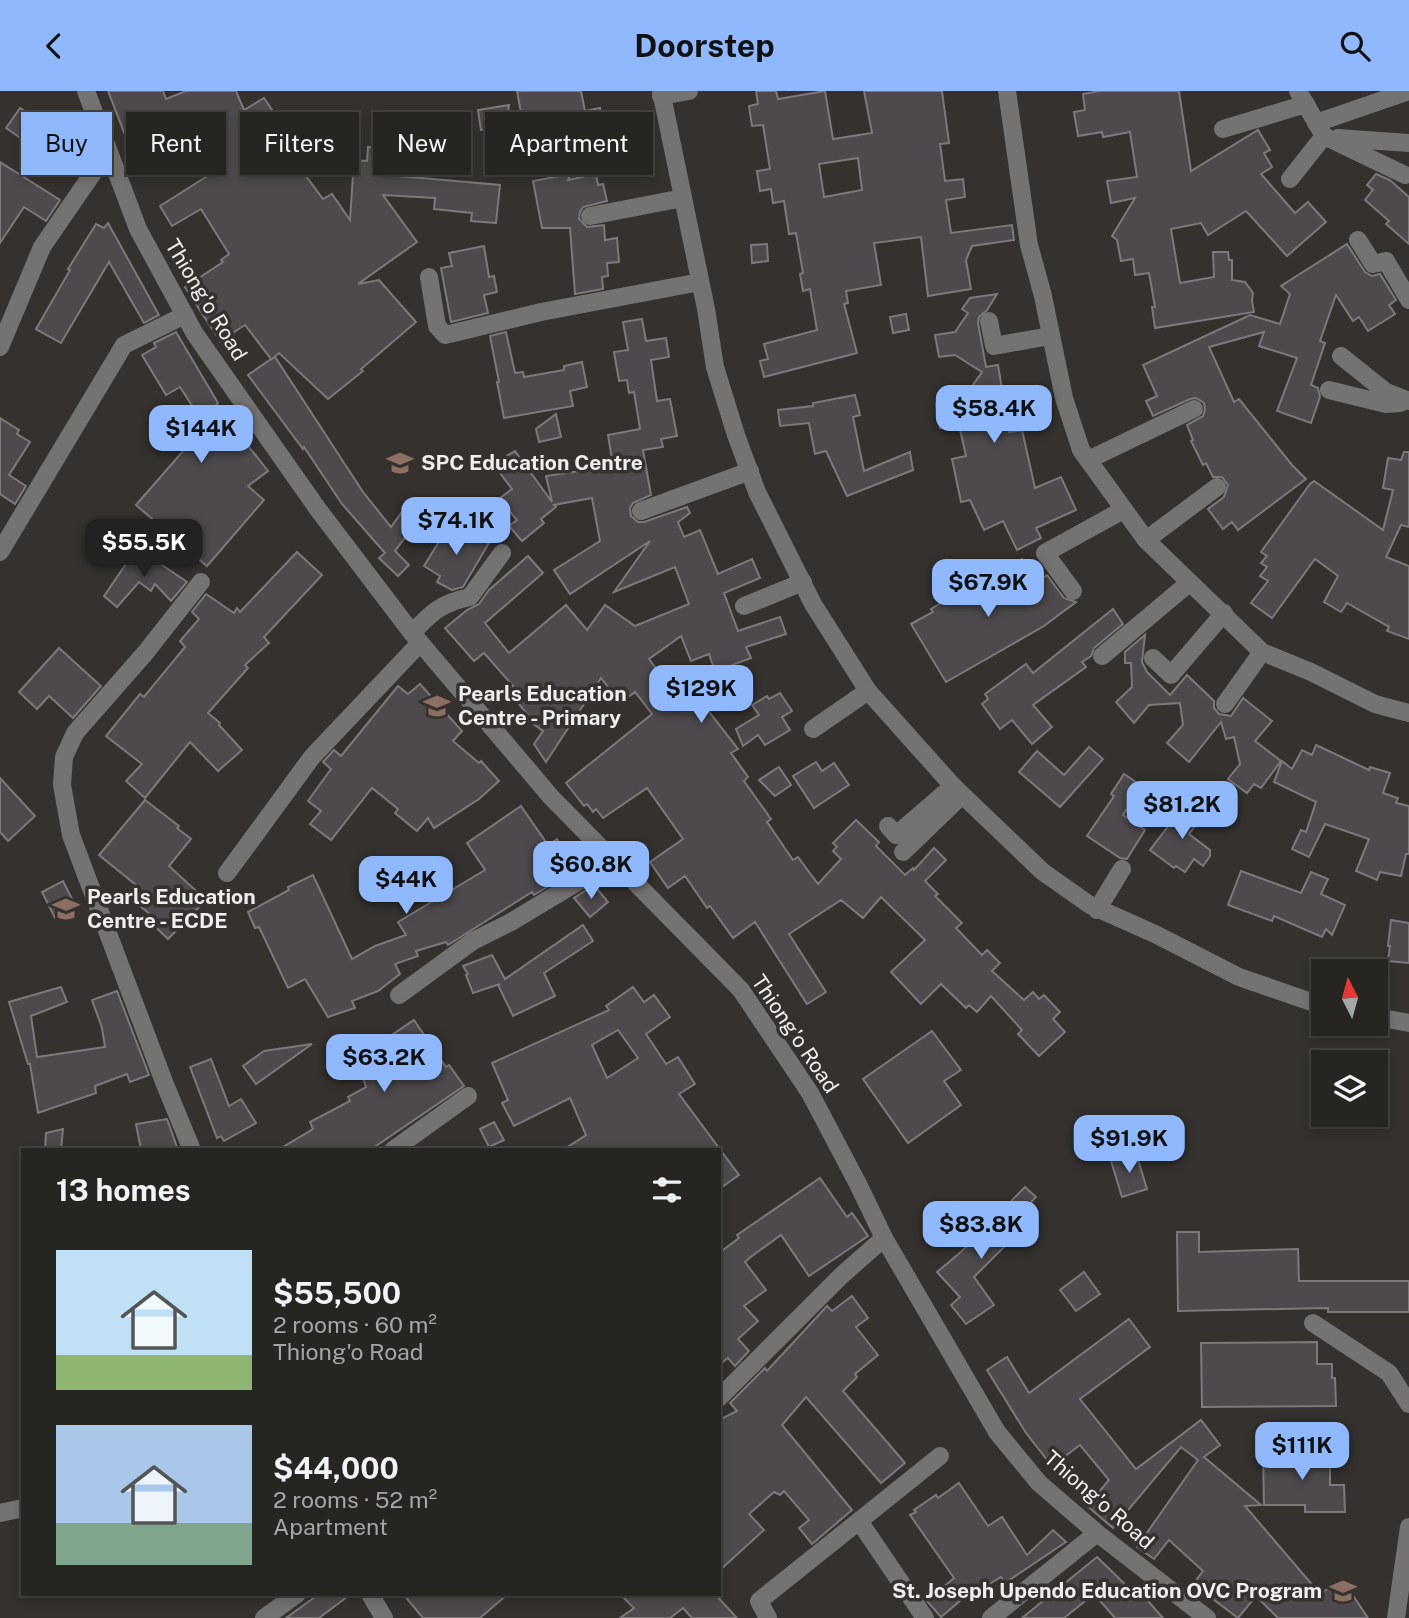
<!DOCTYPE html>
<html lang="en">
<head>
<meta charset="utf-8">
<style>
  :root { --surface:#272522; --page:#33312f; --text:#f1f3f6; --muted:#a4a5a5; --line:#434240; --accent:#8fb8fd }
  body { margin:0; font-family:"Public Sans",sans-serif; background:var(--page); color:var(--text); height:100vh; display:flex; flex-direction:column; font-size:26px; white-space:nowrap }
  * { box-sizing:border-box; margin:0 }
  p { font-size:23px; color:var(--muted) }
  .icon { flex:none; width:38px; height:38px; fill:none; stroke:currentColor; stroke-width:2; stroke-linecap:round; stroke-linejoin:round }
  .map { position:relative; flex:1; overflow:hidden }
  .side { position:absolute; left:21px; top:1057px; width:700px; height:448px; display:flex; flex-direction:column; background:var(--surface); border-radius:0px; box-shadow:0 4px 10px #0003,0 0 0 2px var(--line) }
  .side>* { flex:none }
  .hud { position:absolute; left:21px; top:21px; width:700px; height:63px; display:flex; gap:14px }
  .needle { width:46px; rotate:354deg }
  .controls { position:absolute; left:1311px; top:868px; display:grid; gap:14px }
  .controls a { display:grid; place-items:center; width:77px; height:77px; border-radius:0px; background:var(--surface); box-shadow:0 4px 10px #0003,0 0 0 2px var(--line); font-size:35px }
  .price { position:absolute; translate:-50% -60px; padding:0 16px; border-radius:14px; background:var(--accent); color:#111; font-size:23px; line-height:46px; filter:drop-shadow(0 2px 4px #0008) }
  .price::after { content:''; position:absolute; left:50%; top:42px; width:21px; height:16px; margin-left:-10px; background:inherit; clip-path:polygon(0 0,100% 0,50% 100%) }
  .price.on { background:#222; color:#fff }
  ul { padding:0; list-style:none }
  li { display:flex; align-items:center; gap:21px; height:175px; padding:0 35px }
  li span { display:grid; place-items:center; flex:none; width:196px; height:140px; border-radius:0px; color:#555 }
  li>.icon { margin-inline-start:auto }
  span .icon { width:84px; height:84px; fill:#fffc; stroke-width:1 }
  li b { font-size:30px }
  h2 { display:flex; justify-content:space-between; align-items:center; height:84px; padding:0 35px; font-size:30px }
  .chip { padding:0 24px; border-radius:0px; background:var(--surface); box-shadow:0 4px 10px #0003,0 0 0 2px var(--line); font-size:24px; line-height:63px }
  .chip.on { background:var(--accent); color:#111 }
  header { display:flex; justify-content:space-between; align-items:center; height:91px; padding:0 35px; background:var(--accent); color:#111; font-size:32px; font-weight:700 }
  .map>svg:first-child { display:block }
  .building { fill:#4d494c; stroke:#7c787c; stroke-width:2; fill-rule:evenodd }
  .lines { fill:none; stroke-linecap:round; stroke-linejoin:round }
  .minor { stroke:#747371; stroke-width:18 }
  .labels { text-anchor:middle; stroke-width:7; stroke-linejoin:round; paint-order:stroke }
  .street-label { font-size:21px; fill:#f1efed; stroke:#34312e }
  .poi-label { font-size:21px; font-weight:bold; fill:#f1efed; stroke:#34312e; text-anchor:start }
</style>
</head>
<body>
<header><svg class="icon" aria-label="back" viewBox="0 0 24 24"><path d="M15 5l-7 7 7 7"/></svg>Doorstep<svg class="icon" aria-label="search" viewBox="0 0 24 24"><circle cx="10" cy="10" r="6"/><path d="M15 15l6 6"/></svg></header>
<div class="map">
<svg width="1409" height="1527" viewBox="0 0 1409 1527">
  <rect width="100%" height="100%" fill="#34312e"/>
  <g class="building">
    <path d="M108,0H163L166,8L186,0H236L244,19L264,7L310,76L303,81L323,108L332,103L350,129L354,69L367,70L368,56L399,58V85L500,94L496,132L471,130L472,122L434,118L435,107L383,104L417,151L358,193L379,189L416,231L361,278L363,280L328,308L279,262L272,268L275,266L363,401L391,436L402,421L416,432L395,460L409,474L398,485L379,467L385,462L342,413L304,356L303,358L248,284L271,268L245,234L220,250L185,196L223,171L221,169L229,163L201,118L172,135L160,115L209,84L208,82L226,70L198,26L130,57Z"/>
    <path d="M517,0H581L585,20L600,17L606,46L528,60Z"/>
    <path d="M756,0H776L778,8L825,0L833,48L872,42L864,0H942L949,52L940,53L945,90L963,88L965,106L946,109L951,142L1012,134L1014,149L972,155L966,169L971,198L928,205L921,146L874,152L881,194L846,200L848,212L844,213L857,262L764,286L760,270L768,268L764,253L817,239L810,198L803,200L800,183L803,182L796,142L789,143L784,110L773,112L771,98L760,100L757,80L770,78L763,34L752,35L749,15L758,13ZM858,67L862,99L824,106L819,73Z"/>
    <path d="M1099,0H1179L1191,80L1258,39L1270,59L1264,62L1272,76L1261,83L1295,122L1308,111L1326,131L1287,165L1246,120L1208,144L1201,132L1171,138L1180,192L1214,186L1213,161H1228L1229,169H1232V189L1245,191L1253,202L1252,210L1254,221L1155,237L1152,216H1155L1149,182L1135,184L1133,168L1121,170L1117,149L1112,145L1135,107L1111,112L1107,90L1137,86L1130,41L1103,46L1102,41L1078,45L1074,21L1085,19L1083,3Z"/>
    <path d="M509,14L506,36L481,39L478,19Z"/>
    <path d="M20,17L59,43L44,63L6,37Z"/>
    <path d="M0,71L60,109L46,130L24,116L0,152Z"/>
    <path d="M571,83L568,89L596,83L598,94L603,93L607,110L583,116L580,121L579,128L587,136L604,134L605,149L617,147L619,171L607,172L608,185L602,186L603,198L575,203L570,137H542L533,90Z"/>
    <path d="M1376,83L1390,89L1409,106V153L1386,133L1389,130L1365,109L1373,99L1367,94Z"/>
    <path d="M108,132L159,224L144,232L109,171L61,252L36,238L70,179L68,178L96,133L104,137Z"/>
    <path d="M767,153L768,170L752,172L751,154Z"/>
    <path d="M1347,153L1365,181L1372,185L1380,183L1396,209L1389,214L1395,223L1368,240L1359,226L1353,230L1336,204L1320,250L1325,252L1311,294L1318,297L1320,306L1311,332L1277,320L1297,267L1259,255L1264,241L1209,256L1234,311L1239,308L1292,374L1306,388L1238,439L1232,431L1223,438L1208,418L1224,406L1228,394L1222,386H1213L1206,372L1203,374L1191,350L1193,349L1187,334L1203,325L1205,318L1204,312L1196,307L1190,308L1153,325L1146,310L1157,305L1143,274L1250,224L1280,233L1290,203L1281,195Z"/>
    <path d="M484,155L489,186L494,185L497,201L484,204L488,222L451,231L441,177L452,175L449,162Z"/>
    <path d="M997,203L987,219L979,226L978,232L986,276L998,274L1009,341L1022,339L1035,397L1061,386L1076,419L1036,437L1041,447L1017,459L1003,430L984,439L970,409L961,411L952,368L966,365L959,334L940,337L936,313L950,310L948,304L968,301L982,281L955,264L939,266L935,244L955,241L968,222L962,218L970,207Z"/>
    <path d="M906,223L909,239L893,242L890,226Z"/>
    <path d="M642,228L646,250L666,247L669,266L651,269L657,310L670,308L677,345L661,348L663,356L643,359L651,404L633,412L630,417L631,425L638,431H644L687,416L690,422L678,431L684,446L700,439L718,483L752,468L760,487L724,502L738,540L780,526L786,543L746,556L751,567L732,574L735,583L718,589L709,563L691,570L681,545L649,568L669,595L682,586L738,658L731,662L748,686L744,690L771,728L767,731L793,769L798,766L818,793L841,768L833,760L837,756L833,752L856,729L879,751L876,755L905,784L913,777L914,779L934,757L946,769L925,790L938,803L935,805L962,832L956,837L982,864L987,859L1000,872L992,880L1024,909L1033,901L1039,908L1044,904L1060,921L1053,928L1065,941L1039,965L1018,943L1022,939L991,905L977,921L969,914L966,917L941,893L921,913L891,881L925,849L881,806L863,827L841,809L789,843L826,901L807,913L755,831L733,847L710,815L707,817L685,785L668,797L650,771L683,748L647,697L603,727L596,718L593,721L587,713L584,715L566,692L652,623L635,601L620,612L601,587L546,671L534,653L543,640L525,627L528,624L508,600L513,595L484,562L474,570L445,537L467,519L479,513L489,499L528,465L543,482L485,532L509,562L566,514L587,539L605,514L635,535L689,513L675,476L614,501L650,450L570,503L554,479L600,450L592,407L554,414L556,416L541,428L544,432L522,450L509,435L517,429L499,408L512,398L500,382L506,378L500,369L515,360L552,411L546,385L613,375L608,344L640,338L634,301L629,302L627,289L619,290L614,261L628,259L623,231Z"/>
    <path d="M176,241L218,312L216,314L268,380L248,395L264,409L207,475L136,414L205,335L180,296L166,304L142,264L156,256L154,252Z"/>
    <path d="M506,241L515,282L523,281L524,286L564,279V275L582,271L587,296L570,300L573,315L504,327L497,291H499L490,245Z"/>
    <path d="M855,304L860,324L853,326L864,380L910,361L913,379L847,405L826,360L815,363L809,332L780,335L778,319L813,315V312Z"/>
    <path d="M556,323L561,346L539,351L536,338Z"/>
    <path d="M0,327L19,339L17,343L30,351L9,384L26,395L15,413L0,403Z"/>
    <path d="M1404,361H1409V436L1401,434L1386,466L1409,475V548L1387,540L1389,536L1347,512L1341,521L1324,511L1338,485L1315,468L1272,527L1251,512L1268,490L1260,485L1267,476L1261,472L1267,465L1261,461L1310,393L1314,390L1383,439L1393,399L1383,397L1388,367L1401,369Z"/>
    <path d="M451,431L489,452L463,496L452,499L437,491L440,485L424,475Z"/>
    <path d="M137,457L187,491L171,510L155,493L151,500L139,491L117,516L104,505Z"/>
    <path d="M297,461L322,484L264,546L269,552L245,574L248,577L208,622L220,632L219,634L242,659L218,680L190,651L145,707L126,690L142,673L106,645L140,603L144,606L185,556L180,550L199,528L192,521L206,503L234,522L237,517L240,521Z"/>
    <path d="M1022,468L1038,490L1047,484L1064,507L1076,511L1044,535L946,591L911,533L933,521L931,518L976,491L980,499Z"/>
    <path d="M1113,518L1123,533L1094,557L1091,565L1082,571L1086,576L1033,614L1052,636L1032,653L1012,629L1000,638L982,613L988,608L985,603L1026,573L1033,582Z"/>
    <path d="M1145,544L1142,571L1147,581L1170,604L1187,584L1214,610V617L1219,623L1231,625L1243,607L1272,630L1255,650L1281,670L1261,697L1254,693L1247,702L1228,688L1240,673L1234,646L1226,648L1221,631L1189,671L1167,652L1183,634L1180,612L1149,614L1134,632L1116,611L1132,596L1131,572H1125V561Z"/>
    <path d="M59,557L101,595L73,627L49,605L37,618L19,601Z"/>
    <path d="M420,593L462,640L453,650L479,672L481,670L499,690L479,708L434,737L428,727L417,740L395,722L398,718L372,697L331,749L310,733L321,720L308,710L331,678L323,671L334,659L341,665L398,595L408,603Z"/>
    <path d="M780,602L792,620L782,626L790,639L765,654L758,644L743,655L736,638L759,624L752,614L767,605L769,608Z"/>
    <path d="M1316,654L1369,679L1370,676L1390,682L1383,702L1398,707L1396,712L1409,715V763H1406L1401,785L1380,781L1377,789L1356,780L1369,748L1325,733L1309,766L1292,758L1301,739L1306,741L1316,711L1274,691L1282,670L1292,678L1302,659L1312,664Z"/>
    <path d="M1089,656L1103,668L1060,716L1019,681L1037,660L1064,684Z"/>
    <path d="M816,671L822,680L834,672L849,694L814,717L793,685Z"/>
    <path d="M779,676L791,694L775,705L759,689Z"/>
    <path d="M1124,683L1142,695L1123,724L1145,739L1127,768L1120,767L1087,745L1114,705L1111,703Z"/>
    <path d="M0,687L35,725L8,750L0,741Z"/>
    <path d="M145,709L179,735L177,737L191,748L169,775L206,809L168,848L146,827L150,823L127,805L136,794L99,764Z"/>
    <path d="M1186,712L1203,725L1189,743L1210,759V765L1203,775L1194,768L1185,781L1176,775L1174,777L1150,759Z"/>
    <path d="M521,715L548,754L557,748L578,777L534,804L532,801L448,854L446,851L416,860L418,865L395,873L400,883L378,900L352,910L355,917L328,926L305,888L288,897L259,836L255,837L248,821L289,799L288,796L313,784L352,868L375,855L406,844L398,831L485,779L467,752Z"/>
    <path d="M1241,780L1301,802L1311,781L1328,788L1321,803L1345,814L1332,844L1326,838L1322,846L1274,825L1272,830L1228,814Z"/>
    <path d="M63,790L76,816L55,827L42,801Z"/>
    <path d="M594,794L608,811L590,826L574,807Z"/>
    <path d="M1391,829L1409,832V872L1388,870L1390,855H1388Z"/>
    <path d="M583,834L593,850L544,882L555,905L513,925L498,894L500,893L473,902L466,884L468,883L463,875L492,864L505,888Z"/>
    <path d="M61,896L67,911L31,925L37,966L105,956L102,937L92,909L117,900L149,984L130,991L127,983L95,995L96,1002L38,1022L30,973H28L9,911Z"/>
    <path d="M633,896L644,911L654,904L670,926L646,943L666,973L678,966L695,993L679,1003L739,1084L719,1098V1059H563L586,1044L570,1007L514,1035L502,1012L508,1009L492,972L609,919L606,915ZM618,939L638,967L607,987L592,954Z"/>
    <path d="M414,929L446,976L449,974L464,995L370,1059H278L313,1038L310,1031L350,1010L348,1006L366,996L352,953L376,948L377,954Z"/>
    <path d="M932,940L961,979L944,990L961,1014L908,1052L863,988Z"/>
    <path d="M312,953L256,993L243,975L264,960Z"/>
    <path d="M211,968L229,1015L241,1008L256,1032L224,1050L221,1045L217,1047L190,976Z"/>
    <path d="M167,1028L178,1059H141L136,1033Z"/>
    <path d="M494,1031L504,1049L489,1056L480,1038Z"/>
    <path d="M63,1038L61,1059H45L46,1042Z"/>
    <path d="M1136,1062L1147,1098L1122,1106L1111,1070Z"/>
    <path d="M820,1087L847,1126L852,1122L868,1145L809,1185L781,1144L752,1165L745,1171L766,1199L744,1215L758,1230L738,1248L749,1260L735,1275L728,1267L719,1274V1162L739,1147L737,1144Z"/>
    <path d="M1025,1096L1036,1106L1000,1143L1008,1152L974,1186L994,1214L966,1233L951,1214L960,1206L937,1181L962,1160Z"/>
    <path d="M1177,1141H1199V1161L1298,1158L1299,1190H1409V1221H1328V1217L1178,1220Z"/>
    <path d="M1084,1181L1100,1203L1076,1220L1060,1199Z"/>
    <path d="M852,1205L868,1227L856,1236L878,1264L855,1283L857,1286L843,1300L905,1372L881,1392L806,1306L782,1334L852,1419L812,1453L799,1437L809,1429L784,1400L780,1404L774,1401L749,1423L764,1439L719,1480V1329L737,1320L730,1312L765,1277L767,1280L827,1215L832,1220Z"/>
    <path d="M1129,1228L1150,1256L1080,1308L1136,1378L1201,1329L1220,1354L1204,1366L1261,1414L1245,1415L1320,1503L1342,1488L1368,1527H1278L1256,1505L1238,1527L1193,1493L1203,1480L1169,1449L1154,1468L1137,1456L1198,1369L1181,1356L1113,1437L1087,1415L1109,1389L1080,1354L1052,1375L1026,1342L987,1279L1007,1266L1029,1302Z"/>
    <path d="M1317,1251V1273H1332V1287H1335L1336,1315L1202,1316L1201,1252Z"/>
    <path d="M1330,1362V1394H1344L1345,1421H1305V1414H1264L1263,1363Z"/>
    <path d="M959,1392L988,1435L1002,1426L1027,1464L1053,1439L1066,1451L1005,1492L1001,1486L975,1502L973,1499L941,1526L927,1510L954,1487L910,1424L916,1421L914,1419L936,1404L938,1407Z"/>
    <path d="M1097,1466L1137,1505L1141,1502L1163,1527H1115L1094,1503L1064,1527H1022Z"/>
    <path d="M319,1503H351L319,1527H286Z"/>
    <path d="M403,1503H508L480,1527H423Z"/>
    <path d="M620,1503H715L737,1527H692L683,1517L670,1527H620L634,1517Z"/>
  </g>
  <g class="lines">
    <g class="minor">
      <path d="M86,0L138,138L195,243L317,417L412,542L551,706L741,899L810,1002L858,1093L884,1147L997,1341L1039,1392L1097,1442L1207,1527"/>
      <path d="M661,0L706,218L715,276L736,344L757,401L813,513L868,600L953,695L1043,781L1090,814L1155,843L1239,886L1323,915"/>
      <path d="M1007,0L1029,154L1043,205L1064,307L1081,359L1146,449L1262,561L1311,581L1375,613L1409,622"/>
      <path d="M1298,0L1324,45L1405,84"/>
      <path d="M661,5L689,0"/>
      <path d="M1316,32L1409,0"/>
      <path d="M1223,38L1306,13"/>
      <path d="M1338,47L1409,52"/>
      <path d="M1290,88L1324,45"/>
      <path d="M590,125L683,107"/>
      <path d="M1358,149L1373,173L1386,170L1409,209"/>
      <path d="M429,186L437,235L445,244L541,221L700,191"/>
      <path d="M989,230L994,255L1050,245"/>
      <path d="M0,256L42,156L95,79L109,63"/>
      <path d="M1341,265L1386,301L1409,310"/>
      <path d="M1329,299L1386,313L1400,312"/>
      <path d="M1088,369L1194,318"/>
      <path d="M641,420L750,380"/>
      <path d="M1146,449L1217,396"/>
      <path d="M0,461L124,254L185,224"/>
      <path d="M1073,500L1045,462L1123,419"/>
      <path d="M744,515L803,491"/>
      <path d="M412,542C432,521 441,512 470,506L502,462"/>
      <path d="M1102,565L1189,492"/>
      <path d="M1153,567L1171,584L1224,522"/>
      <path d="M1225,613L1262,561"/>
      <path d="M813,638L868,600"/>
      <path d="M888,735L896,744L953,695"/>
      <path d="M903,761L962,704"/>
      <path d="M227,782L312,666L420,552"/>
      <path d="M1097,819L1122,778"/>
      <path d="M399,904L473,850L511,831L614,769"/>
      <path d="M1376,926L1409,932"/>
      <path d="M192,1059L164,991L71,744L62,694L64,666L75,642L146,561L201,491"/>
      <path d="M393,1059L468,1005"/>
      <path d="M1313,1232L1389,1282L1409,1313"/>
      <path d="M719,1307L842,1184L884,1147"/>
      <path d="M0,1422L23,1417"/>
      <path d="M859,1430L940,1365"/>
      <path d="M370,1503L384,1527"/>
      <path d="M264,1527L297,1503"/>
      <path d="M768,1527L759,1510L859,1430L925,1527"/>
      <path d="M991,1527L1097,1442"/>
      <path d="M1396,1527L1409,1436"/>
    </g>
  </g>
  <defs>
    <symbol id="school-bare" viewBox="-9 -9 18 18"><path d="M0-5L7-2L0 1L-7-2ZM-4 1L0 2.5L4 1V4Q0 6-4 4Z" fill="#8d6e63" stroke="#34312e" stroke-width="2.5" paint-order="stroke"/></symbol>
  </defs>
  <g fill-rule="evenodd">
    <use href="#school-bare" x="381" y="353" width="38" height="38"/>
    <use href="#school-bare" x="418" y="596" width="38" height="38"/>
    <use href="#school-bare" x="47" y="799" width="38" height="38"/>
    <use href="#school-bare" x="1324" y="1481" width="38" height="38"/>
  </g>
  <g class="labels">
    <g class="street-label">
      <text transform="translate(206 209) rotate(59)" y="7">Thiong'o Road</text>
      <text transform="translate(795 943) rotate(56)" y="7">Thiong'o Road</text>
      <text transform="translate(1099 1409) rotate(41)" y="7">Thiong'o Road</text>
    </g>
    <g class="poi-label">
      <text x="421" y="379">SPC Education Centre</text>
      <text x="458" y="610">Pearls Education<tspan x="458" dy="24">Centre - Primary</tspan></text>
      <text x="87" y="813">Pearls Education<tspan x="87" dy="24">Centre - ECDE</tspan></text>
      <text x="1322" y="1507" text-anchor="end">St. Joseph Upendo Education OVC Program</text>
    </g>
  </g>
</svg>
<div class="controls">
<a><svg class="needle" viewBox="-14 -14 28 28"><path d="M0-13l5 13h-10z" fill="#e53935"/><path d="M0 13l5-13h-10z" fill="#a4a5a5"/></svg></a>
<a><svg class="icon" aria-label="layers" viewBox="0 0 24 24"><path d="M12 4l9 5-9 5-9-5zM3 14l9 5 9-5"/></svg></a>
</div>
<b class="price" style="left:994px;top:354px">$58.4K</b>
<b class="price" style="left:201px;top:374px">$144K</b>
<b class="price" style="left:456px;top:466px">$74.1K</b>
<b class="price on" style="left:144px;top:488px">$55.5K</b>
<b class="price" style="left:988px;top:528px">$67.9K</b>
<b class="price" style="left:701px;top:634px">$129K</b>
<b class="price" style="left:1182px;top:750px">$81.2K</b>
<b class="price" style="left:591px;top:810px">$60.8K</b>
<b class="price" style="left:406px;top:825px">$44K</b>
<b class="price" style="left:384px;top:1003px">$63.2K</b>
<b class="price" style="left:1129px;top:1084px">$91.9K</b>
<b class="price" style="left:981px;top:1170px">$83.8K</b>
<b class="price" style="left:1302px;top:1391px">$111K</b>
<div class="hud">
<a class="chip on">Buy</a>
<a class="chip">Rent</a>
<a class="chip">Filters</a>
<a class="chip">New</a>
<a class="chip">Apartment</a>
</div>
<section class="side">
<h2>13 homes<svg class="icon" aria-label="filters" viewBox="0 0 24 24"><path d="M4 7h16M4 17h16"/><circle cx="9" cy="7" r="2"/><circle cx="15" cy="17" r="2"/></svg></h2>
<ul>
<li><span style="background:linear-gradient(#bfe0f5 75%,#8fb573 0)"><svg class="icon" aria-label="home" viewBox="0 0 24 24"><path d="M3 11l9-7 9 7M6 9v11h12V9"/></svg></span><div><b>$55,500</b><p>2 rooms · 60 m²</p><p>Thiong'o Road</p></div></li>
<li><span style="background:linear-gradient(#a9c7e8 70%,#7fa58c 0)"><svg class="icon" aria-label="home" viewBox="0 0 24 24"><path d="M3 11l9-7 9 7M6 9v11h12V9"/></svg></span><div><b>$44,000</b><p>2 rooms · 52 m²</p><p>Apartment</p></div></li>
</ul>
</section>
</div>
</body>
</html>
